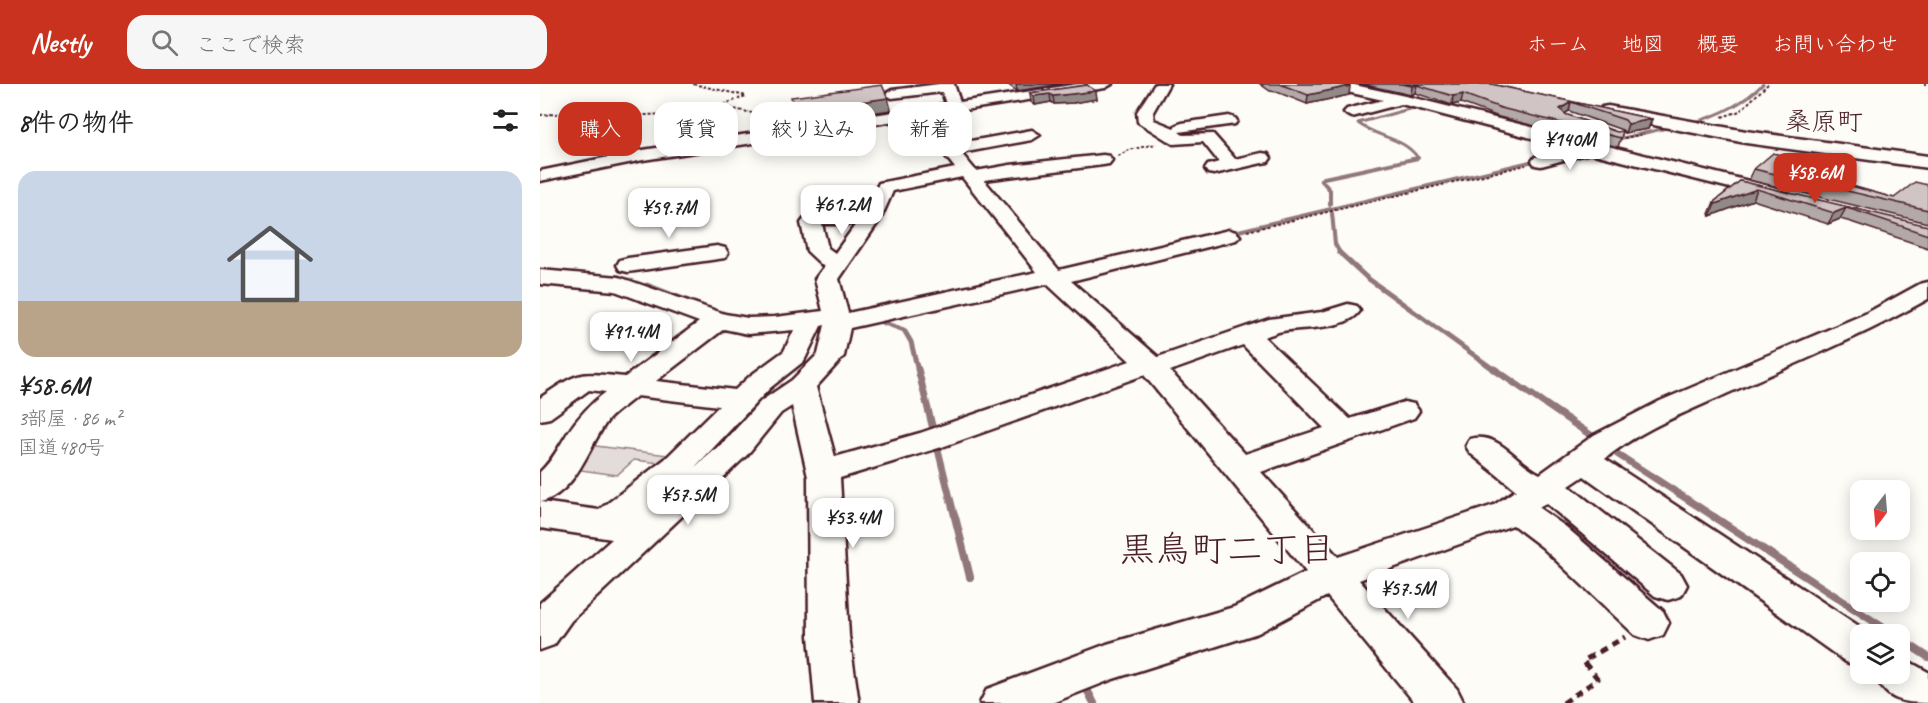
<!DOCTYPE html>
<html lang="ja">
<head>
<meta charset="utf-8">
<style>
  :root { --surface:#fff; --page:#f6f6f6; --text:#222; --muted:#767676; --accent:#c8321e }
  body { margin:0; font-family:Caveat,"Klee One",sans-serif; background:var(--page); color:var(--text); height:100vh; display:flex; flex-direction:column; font-size:22px; white-space:nowrap }
  * { box-sizing:border-box; margin:0 }
  p { font-size:20px; color:var(--muted) }
  .icon { flex:none; width:33px; height:33px; fill:none; stroke:currentColor; stroke-width:2; stroke-linecap:round; stroke-linejoin:round }
  .map { position:relative; flex:1; overflow:hidden }
  .sheet { display:flex; flex-direction:column; background:var(--surface); width:540px }
  .sheet>* { flex:none }
  .top-card { position:absolute; left:18px; top:18px; width:570px; height:54px; display:flex; gap:12px }
  .needle { width:39px; rotate:196deg }
  .tools { position:absolute; left:1310px; top:396px; display:grid; gap:12px }
  .tools a { display:grid; place-items:center; width:60px; height:60px; border-radius:12px; background:var(--surface); box-shadow:0 3px 15px #0003; font-size:30px }
  .price { position:absolute; translate:-50% -51px; padding:0 14px; border-radius:12px; background:#fff; color:#222; font-size:20px; line-height:39px; filter:drop-shadow(0 2px 3px #0008) }
  .price::after { content:''; position:absolute; left:50%; top:36px; width:18px; height:14px; margin-left:-9px; background:inherit; clip-path:polygon(0 0,100% 0,50% 100%) }
  .price.current { background:var(--accent); color:#fff }
  ul { padding:0; list-style:none }
  li { display:grid; align-content:center; gap:12px; height:318px; padding:0 18px }
  li span { display:grid; place-items:center; height:186px; border-radius:18px; color:#555 }
  li>.icon { margin-inline-start:auto }
  span .icon { width:108px; height:108px; fill:#fffc; stroke-width:1 }
  li b { font-size:26px }
  h2 { display:flex; justify-content:space-between; align-items:center; height:72px; padding:0 18px; font-size:26px }
  .tag { padding:0 21px; border-radius:18px; background:var(--surface); box-shadow:0 3px 15px #0003; font-size:21px; line-height:54px }
  .tag.current { background:var(--accent); color:#fff }
  header { display:flex; align-items:center; gap:36px; box-sizing:border-box; height:84px; padding:0 30px; background:var(--accent); color:#fff }
  header strong { font-size:28px }
  nav { display:flex; gap:33px; margin-inline-start:auto; font-size:21px }
  .search { width:420px; height:54px; background:var(--page); display:flex; align-items:center; gap:15px; box-sizing:border-box; padding:0 21px; border-radius:18px; color:var(--muted); font-size:22px }
  main { display:flex; flex:1; min-height:0 }
  .map>svg:first-child { display:block }
  .green { fill:#e3dcda; stroke:#967e82; stroke-width:1.5 }
  .lines { fill:none; stroke-linecap:round; stroke-linejoin:round }
  .stream-far4 { stroke:#91777b; stroke-width:3 }
  .stream-far3 { stroke:#91777b; stroke-width:4 }
  .stream-far2 { stroke:#91777b; stroke-width:5 }
  .stream-far1 { stroke:#91777b; stroke-width:7 }
  .stream { stroke:#91777b; stroke-width:8 }
  .minor-casing { stroke:#4a1f2b; stroke-width:5 }
  .highway-casing { stroke:#4a1f2b; stroke-width:5 }
  .path-far1 { stroke:#4a1f2b; stroke-width:2; stroke-dasharray:3 2; stroke-linecap:butt }
  .path { stroke:#4a1f2b; stroke-width:5; stroke-dasharray:8 6; stroke-linecap:butt }
  .minor { fill:#fdfcf7; fill-rule:evenodd }
  .highway { fill:#fdfcf7; fill-rule:evenodd }
  .wall { fill:#b3a9a9; stroke:#4a1f2b; stroke-width:1.5; fill-rule:evenodd }
  .shaded-wall { fill:#928a89; stroke:#4a1f2b; stroke-width:1.5 }
  .building { fill:#d0c5c4; stroke:#4a1f2b; stroke-width:1.5 }
  .labels { text-anchor:middle; stroke-width:5; stroke-linejoin:round; paint-order:stroke }
  .far-neighbourhood-label { font-size:26px; fill:#4a1f2b; stroke:#fdfcf7 }
  .near-neighbourhood-label { font-size:36px; fill:#4a1f2b; stroke:#fdfcf7 }
</style>
</head>
<body>
<header>
<strong>Nestly</strong>
<div class="search"><svg class="icon" aria-label="search" viewBox="0 0 24 24"><circle cx="10" cy="10" r="6"/><path d="M15 15l6 6"/></svg>ここで検索</div>
<nav><a>ホーム</a><a>地図</a><a>概要</a><a>お問い合わせ</a></nav>
</header>
<main>
<section class="sheet">
<h2>8件の物件<svg class="icon" aria-label="filters" viewBox="0 0 24 24"><path d="M4 7h16M4 17h16"/><circle cx="9" cy="7" r="2"/><circle cx="15" cy="17" r="2"/></svg></h2>
<ul>
<li><span style="background:linear-gradient(#c9d6e8 70%,#b9a48a 0)"><svg class="icon" aria-label="home" viewBox="0 0 24 24"><path d="M3 11l9-7 9 7M6 9v11h12V9"/></svg></span><div><b>¥58.6M</b><p>3部屋 · 86 m²</p><p>国道480号</p></div></li>
</ul>
</section>
<div class="map">
<svg width="1388" height="619" viewBox="0 0 1388 619">
  <rect width="100%" height="100%" fill="#fdfcf7"/>
  <filter id="ink" filterUnits="userSpaceOnUse"><feTurbulence type="fractalNoise" baseFrequency=".0167" numOctaves="2"/><feDisplacementMap in="SourceGraphic" scale="12" xChannelSelector="R" yChannelSelector="G"/><feConvolveMatrix kernelMatrix="1 2 1 2 8 2 1 2 1" color-interpolation-filters="sRGB"/></filter>
  <g filter="url(#ink)">
    <path class="green" d="M48,361L136,372L129,380L94,376L77,391L33,385Z"/>
    <g class="lines">
      <g class="stream-far4">
        <path d="M1154,38C1181,31 1203,20 1223,0"/>
        <path d="M1052,61L1131,43"/>
        <path d="M871,75L878,74C864,53 837,54 818,39L873,24L876,20"/>
      </g>
      <g class="stream-far3">
        <path d="M790,120V106L781,96L784,94L878,74"/>
        <path d="M792,129L795,160L800,169"/>
        <path d="M690,149L998,76"/>
      </g>
      <g class="stream-far2">
        <path d="M799,168L826,193L956,287"/>
        <path d="M107,201L162,222"/>
        <path d="M333,235L364,246L371,258L378,287"/>
      </g>
      <g class="stream-far1">
        <path d="M378,285L415,434"/>
        <path d="M954,285L1055,354"/>
        <path d="M1071,366L1176,434"/>
      </g>
      <g class="stream">
        <path d="M415,433L430,493"/>
        <path d="M1174,433L1353,550"/>
        <path d="M1359,554L1388,573"/>
        <path d="M544,600L554,619"/>
      </g>
      <defs>
        <g id="minor">
          <path d="M399,0H414L420,18L538,0H572L565,4L412,28L401,34L398,42L414,60L492,46L500,51L492,56L421,69L436,87L470,81L563,71L569,72L572,76L569,80L563,81L444,96L519,186L689,146L696,148L700,152L696,156L531,197L618,273L729,235L782,228L808,220L817,222L820,227C807,246 764,243 743,247C737,248 730,251 724,253L810,335L864,318L874,320L879,327L874,334L721,388L798,473L954,421L976,406L930,369L926,362L930,355C959,347 976,379 1000,390L1054,351L1120,317L1325,230L1380,200L1388,198V215C1323,252 1254,280 1186,310C1147,328 1097,347 1065,375L1331,550H1320V583L1306,578L1044,392L1029,402L1141,490L1147,501L1141,512L1128,516L1115,512L1006,419L999,424L1026,443L1123,527L1129,539L1123,551L1109,556L1095,551L1002,463L973,441L819,496L917,605L924,619H875L787,512L718,549L573,595L512,619H440L447,605L567,560L694,523L766,488L604,291L402,363L300,394L309,552L319,619H275L269,552L268,393L252,322L241,329L207,371L31,537L14,561L0,566V519L72,455L0,444V388C13,376 18,364 27,350C38,333 50,320 66,308L49,306L10,334L0,336V314C40,287 37,288 85,293L159,238L75,207L0,200V186L79,193L185,230L208,234L235,233L283,227L275,195L284,183L267,167L261,139L268,130L324,128L339,99L415,84L382,42L387,32L103,76L0,97V87L103,66L406,20L402,8L352,14L345,10L352,6ZM422,93L497,188L308,229L299,195L341,134L353,107ZM282,140H316L295,169L288,164ZM507,200L590,277L380,349L295,373L276,303L304,272L310,244ZM285,241L278,270L252,296L221,317L185,357L155,383L230,304L264,277L281,242ZM184,245L208,250L254,246L244,267L210,292L195,306L116,297ZM703,261L784,344L705,370L630,287ZM97,312L179,322L125,375L59,426L1,418C37,408 48,363 68,336C76,327 88,320 97,312Z"/>
          <path d="M615,0H629L613,28L614,36L634,44L636,41L642,39L689,32L695,34L697,37L695,40L639,48L643,51L673,50L695,75L722,69L728,70L731,74L728,78L722,79L674,90L668,89L665,85L668,81L679,78L663,58L633,60L598,38L597,28Z"/>
          <path d="M783,0H810L874,14L1241,105L1244,109L1241,113L1234,115L1050,69L1001,82L995,81L992,77L995,73L1030,64L861,20L812,33L807,31L804,28L807,25L843,16L785,3Z"/>
          <path d="M177,162L185,164L188,169L185,174L88,188L80,186L77,181L80,176L88,174Z"/>
          <path d="M1359,572L1388,588V619C1362,619 1345,616 1335,590H1359Z"/>
        </g>
        <path id="highway" d="M1068,22L1206,47L1388,72V84L1206,59L1062,31L1059,27L1062,23Z"/>
      </defs>
      <use href="#minor" class="minor-casing"/>
      <use href="#highway" class="highway-casing"/>
      <g class="path-far1">
        <path d="M1384,0H1388"/>
        <path d="M180,22L240,35"/>
        <path d="M0,31L31,29L58,33L129,30L180,22L206,12L153,0"/>
        <path d="M1182,33L1200,27L1228,0"/>
        <path d="M1079,55L1104,50"/>
        <path d="M578,72L589,66L616,60"/>
        <path d="M707,147L986,81"/>
      </g>
      <path class="path" d="M1023,619L1058,595L1043,577L1085,553"/>
      <use href="#minor" class="minor"/>
      <use href="#highway" class="highway"/>
    </g>
    <g class="wall">
      <path d="M467,0H523L477,7Z"/>
      <path d="M720,0H801L809,11L767,20L737,8L730,7Z"/>
      <path d="M821,0H951L1112,35L1108,45L1085,49L1083,47L1078,63L959,33L921,19L912,21L875,9L871,11ZM1029,27L1082,46L1083,47L1077,48L1024,30Z"/>
      <path d="M547,1L557,15L533,19L514,20L511,18L495,21L491,18L490,9Z"/>
      <path d="M1281,82L1276,92L1354,114L1388,101V139L1209,96L1214,85Z"/>
      <path d="M1200,97L1388,142V164L1311,138L1300,135L1288,140L1213,116L1170,132L1169,130L1174,118Z"/>
    </g>
    <g class="shaded-wall">
      <path d="M476,0H523L477,7Z"/>
      <path d="M877,1L875,9L871,11L872,2Z"/>
      <path d="M810,2L809,11L767,20L768,11Z"/>
      <path d="M556,7L557,15L533,19L514,20L513,12Z"/>
      <path d="M510,10L511,18L495,21L494,12Z"/>
      <path d="M923,10L921,19L912,21L913,12Z"/>
      <path d="M348,14L351,26L260,40L256,27Z"/>
      <path d="M1031,18L1029,27L1018,34L1020,25Z"/>
      <path d="M1112,35L1108,45L1085,49L1088,40Z"/>
      <path d="M1281,82L1276,93L1272,91Z"/>
      <path d="M1217,105L1213,116L1170,132L1175,120Z"/>
      <path d="M1306,124L1300,135L1288,140L1294,129Z"/>
    </g>
    <g class="building">
      <path d="M740,0H801L810,2L768,11Z"/>
      <path d="M861,0H951L1112,35L1088,40L1085,36L1031,18L1020,25L1025,30L1077,48L1083,47L1081,54L961,24L923,10L913,12L877,1L872,2Z"/>
      <path d="M342,1L348,14L256,27L251,13Z"/>
      <path d="M547,1L556,7L532,10L513,12L510,10L494,12L490,9Z"/>
      <path d="M1233,69L1281,82L1272,91L1354,114L1375,98L1388,101V126L1214,85Z"/>
      <path d="M1200,97L1388,142V151L1317,127L1306,124L1294,129L1217,105L1175,120L1174,118Z"/>
    </g>
  </g>
  <g class="labels">
    <g class="far-neighbourhood-label">
      <text x="1284" y="46">桑原町</text>
    </g>
    <g class="near-neighbourhood-label">
      <text x="687" y="477">黒鳥町二丁目</text>
    </g>
  </g>
</svg>
<div class="tools">
<a><svg class="needle" viewBox="-14 -14 28 28"><path d="M0-13l5 13h-10z" fill="#e53935"/><path d="M0 13l5-13h-10z" fill="#767676"/></svg></a>
<a><svg class="icon" aria-label="locate" viewBox="0 0 24 24"><circle cx="12" cy="12" r="6"/><path d="M12 2v4M12 18v4M2 12h4M18 12h4"/></svg></a>
<a><svg class="icon" aria-label="layers" viewBox="0 0 24 24"><path d="M12 4l9 5-9 5-9-5zM3 14l9 5 9-5"/></svg></a>
</div>
<b class="price" style="left:1030px;top:87px">¥140M</b>
<b class="price current" style="left:1275px;top:120px">¥58.6M</b>
<b class="price" style="left:302px;top:152px">¥61.2M</b>
<b class="price" style="left:129px;top:155px">¥59.7M</b>
<b class="price" style="left:91px;top:279px">¥91.4M</b>
<b class="price" style="left:148px;top:442px">¥57.5M</b>
<b class="price" style="left:313px;top:465px">¥53.4M</b>
<b class="price" style="left:868px;top:536px">¥57.5M</b>
<div class="top-card">
<a class="tag current">購入</a>
<a class="tag">賃貸</a>
<a class="tag">絞り込み</a>
<a class="tag">新着</a>
</div>
</div>
</main>
</body>
</html>
